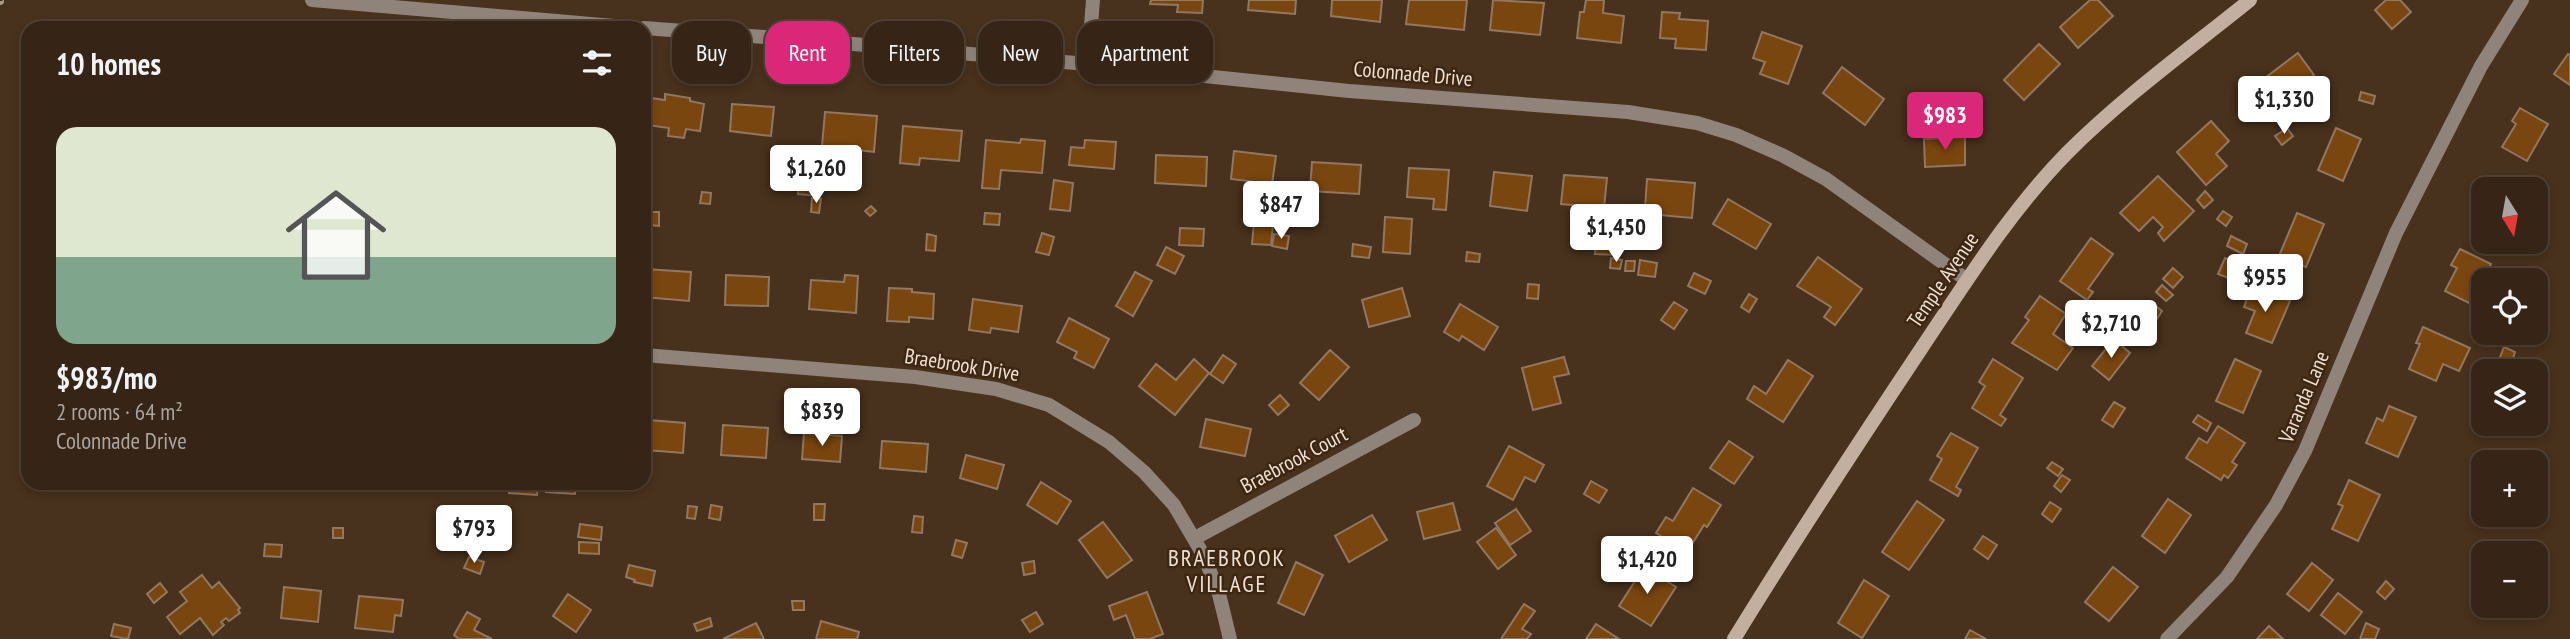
<!DOCTYPE html>
<html lang="en">
<head>
<meta charset="utf-8">
<style>
  :root { --surface:#362516; --page:#413123; --text:#f1f3f6; --muted:#aaa5a1; --line:#504235; --accent:#db2777 }
  body { margin:0; font-family:"PT Sans Narrow",sans-serif; background:var(--page); color:var(--text); height:100vh; display:flex; flex-direction:column; font-size:26px; white-space:nowrap }
  * { box-sizing:border-box; margin:0 }
  p { font-size:23px; color:var(--muted) }
  .icon { flex:none; width:38px; height:38px; fill:none; stroke:currentColor; stroke-width:2; stroke-linecap:round; stroke-linejoin:round }
  .map { position:relative; flex:1; overflow:hidden }
  .panel { position:absolute; left:21px; top:21px; width:630px; height:469px; display:flex; flex-direction:column; background:var(--surface); border-radius:21px; box-shadow:0 4px 10px #0003,0 0 0 2px var(--line) }
  .panel>* { flex:none }
  .hud { position:absolute; left:672px; top:21px; width:665px; height:63px; display:flex; gap:14px }
  .needle { width:46px; rotate:169deg }
  .tools { position:absolute; left:2471px; top:177px; display:grid; gap:14px }
  .tools a { display:grid; place-items:center; width:77px; height:77px; border-radius:14px; background:var(--surface); box-shadow:0 4px 10px #0003,0 0 0 2px var(--line); font-size:35px }
  .price { position:absolute; translate:-50% -60px; padding:0 16px; border-radius:7px; background:#fff; color:#222; font-size:23px; line-height:46px; filter:drop-shadow(0 2px 4px #0008) }
  .price::after { content:''; position:absolute; left:50%; top:42px; width:21px; height:16px; margin-left:-10px; background:inherit; clip-path:polygon(0 0,100% 0,50% 100%) }
  .price.selected { background:var(--accent); color:#fff }
  ul { padding:0; list-style:none }
  li { display:grid; align-content:center; gap:14px; height:371px; padding:0 35px }
  li span { display:grid; place-items:center; height:217px; border-radius:21px; color:#555 }
  li>.icon { margin-inline-start:auto }
  span .icon { width:126px; height:126px; fill:#fffc; stroke-width:1 }
  li b { font-size:30px }
  h2 { display:flex; justify-content:space-between; align-items:center; height:84px; padding:0 35px; font-size:30px }
  .chip { padding:0 24px; border-radius:21px; background:var(--surface); box-shadow:0 4px 10px #0003,0 0 0 2px var(--line); font-size:24px; line-height:63px }
  .chip.selected { background:var(--accent); color:#fff }
  .map>svg:first-child { display:block }
  .building { fill:#7a460f; stroke:#927761; stroke-width:2 }
  .lines { fill:none; stroke-linecap:round; stroke-linejoin:round }
  .street { stroke:#90847a; stroke-width:14 }
  .secondary { stroke:#c3afa0; stroke-width:14 }
  .rail-casing { stroke:#ac9a8b; stroke-width:8 }
  .rail { stroke:#3d2713; stroke-width:5; stroke-dasharray:16; stroke-linecap:butt }
  .labels { text-anchor:middle; stroke-width:5; stroke-linejoin:round; paint-order:stroke }
  .street-label { font-size:21px; fill:#eedfd3; stroke:#3d2713 }
  .neighbourhood-label { font-size:23px; letter-spacing:2px; fill:#eedfd3; stroke:#3d2713 }
</style>
</head>
<body>
<div class="map">
<svg width="2570" height="639" viewBox="0 0 2570 639">
  <rect width="100%" height="100%" fill="#48311d"/>
  <g class="building">
    <path d="M1151,0H1203L1202,13L1177,12L1178,5L1150,4Z"/>
    <path d="M1249,0H1296L1295,14L1248,10Z"/>
    <path d="M1332,0H1382L1380,22L1331,16Z"/>
    <path d="M1409,0H1467L1464,30L1406,24Z"/>
    <path d="M1493,0L1544,3L1540,35L1490,30Z"/>
    <path d="M1586,0H1604L1603,13L1624,16L1621,43L1577,38L1580,12H1584Z"/>
    <path d="M2090,0H2098L2113,16L2078,48L2060,27Z"/>
    <path d="M2386,0H2400L2411,12L2392,29L2375,10Z"/>
    <path d="M1662,12L1680,13L1679,19L1708,21L1706,50L1675,48L1676,39L1660,38Z"/>
    <path d="M1762,32L1802,46L1788,84L1760,74L1765,62L1753,58Z"/>
    <path d="M2039,44L2060,64L2024,100L2004,80Z"/>
    <path d="M2298,53L2314,75L2265,112L2249,90Z"/>
    <path d="M2568,54L2570,55V85L2554,74Z"/>
    <path d="M1842,67L1884,99L1865,125L1823,93Z"/>
    <path d="M2361,92L2375,96L2373,104L2359,100Z"/>
    <path d="M665,94L690,98V101L704,104L700,131L686,129L684,138L668,136L669,128L647,125L651,98L665,100Z"/>
    <path d="M732,104L774,107L771,136L730,131Z"/>
    <path d="M2520,108L2548,124L2527,161L2502,147L2516,124L2512,121Z"/>
    <path d="M825,112L877,116L874,152L822,146Z"/>
    <path d="M2211,121L2229,141L2216,154L2227,166L2206,185L2177,152Z"/>
    <path d="M903,126L962,131L959,161L920,158L919,165L900,163Z"/>
    <path d="M2287,128L2293,136L2282,145L2275,136Z"/>
    <path d="M2336,128L2361,139L2343,181L2318,170Z"/>
    <path d="M1965,137V165L1925,167L1924,139Z"/>
    <path d="M1021,139L1045,141L1042,173L1001,170L999,189L982,188L986,140L1020,143Z"/>
    <path d="M1085,140L1116,142L1114,169L1069,165L1071,147L1084,148Z"/>
    <path d="M1234,151L1276,156L1272,184L1231,179Z"/>
    <path d="M1156,155L1207,157L1206,186L1155,183Z"/>
    <path d="M800,159L820,161L818,196L798,194Z"/>
    <path d="M1312,162L1361,165L1359,194L1310,191Z"/>
    <path d="M1409,168L1449,170L1446,210L1433,209L1434,199L1407,197Z"/>
    <path d="M788,171L797,172L795,190L786,189Z"/>
    <path d="M1494,172L1532,176L1527,211L1490,206Z"/>
    <path d="M1564,175L1607,178L1604,208L1561,204Z"/>
    <path d="M2158,176L2194,211L2164,241L2158,233L2163,227L2153,217L2139,231L2120,213Z"/>
    <path d="M2482,177L2511,189H2483V225L2470,219L2481,193L2476,191Z"/>
    <path d="M1647,179L1695,183L1692,218L1660,215L1659,224L1644,223Z"/>
    <path d="M1054,180L1073,183L1070,211L1050,209Z"/>
    <path d="M2205,191L2213,200L2204,208L2197,200Z"/>
    <path d="M702,192L711,193L710,204L700,203Z"/>
    <path d="M812,198L821,199L819,213L811,212Z"/>
    <path d="M1728,199L1771,224L1756,249L1713,224Z"/>
    <path d="M871,206L876,211L870,216L865,211Z"/>
    <path d="M2223,211L2232,217L2226,226L2217,219Z"/>
    <path d="M650,212H659V226L649,225Z"/>
    <path d="M985,213L1000,214L999,225L984,224Z"/>
    <path d="M2297,213L2324,224L2306,267L2279,256Z"/>
    <path d="M1385,217L1412,219L1410,254L1383,252Z"/>
    <path d="M1254,222L1273,224L1271,245L1252,244Z"/>
    <path d="M1597,226L1622,228L1620,255L1595,254Z"/>
    <path d="M1180,228L1204,229L1203,246L1179,245Z"/>
    <path d="M1042,233L1054,237L1049,255L1036,252Z"/>
    <path d="M927,234L936,236L935,251L926,250Z"/>
    <path d="M1274,234L1289,236L1287,249L1272,246Z"/>
    <path d="M2231,236L2247,244L2243,254L2227,246Z"/>
    <path d="M2091,238L2113,254L2088,289L2093,292L2087,300L2060,281Z"/>
    <path d="M2497,242H2510L2505,250L2495,245Z"/>
    <path d="M1353,244L1371,247L1369,258L1352,256Z"/>
    <path d="M1166,247L1184,256L1175,274L1157,265Z"/>
    <path d="M2460,249L2491,264L2471,304L2445,291L2457,268L2451,265Z"/>
    <path d="M1467,252L1480,254L1479,262L1466,261Z"/>
    <path d="M1818,257L1862,289L1835,325L1824,317L1831,307L1797,286Z"/>
    <path d="M1611,258L1622,260L1620,269L1610,268Z"/>
    <path d="M2225,258L2255,271L2249,286L2218,274Z"/>
    <path d="M1640,260L1657,263L1655,277L1638,275Z"/>
    <path d="M1626,261H1635L1634,271H1625Z"/>
    <path d="M2173,268L2183,277L2173,288L2163,279Z"/>
    <path d="M645,269L691,272L689,301L644,297Z"/>
    <path d="M1135,272L1152,281L1133,316L1116,306Z"/>
    <path d="M1694,273L1711,281L1705,294L1688,286Z"/>
    <path d="M726,275L769,277L768,306L725,305Z"/>
    <path d="M845,275L858,276L856,313L809,309L811,280L844,282Z"/>
    <path d="M1528,284L1539,285L1538,299L1527,298Z"/>
    <path d="M2162,285L2173,295L2166,301L2156,292Z"/>
    <path d="M2252,286L2290,301L2272,343L2246,333L2255,311L2244,307Z"/>
    <path d="M889,288L912,289V292L934,294L933,319L909,317V322L887,321Z"/>
    <path d="M1402,288L1410,316L1369,327L1362,300Z"/>
    <path d="M1749,294L1757,299L1749,312L1741,307Z"/>
    <path d="M2040,296L2066,314L2053,334L2073,348L2057,370L2012,343L2029,320L2025,317Z"/>
    <path d="M973,299L1022,306L1018,332L991,328L990,333L969,330Z"/>
    <path d="M1674,302L1687,310L1674,329L1661,320Z"/>
    <path d="M2151,302L2162,311L2153,325L2141,316Z"/>
    <path d="M1460,304L1498,327L1484,350L1462,336L1459,341L1444,332Z"/>
    <path d="M1069,318L1109,339L1094,368L1074,358L1077,352L1057,342Z"/>
    <path d="M2423,327L2470,348L2459,371L2443,364L2436,381L2409,369L2420,344L2416,343Z"/>
    <path d="M2114,339L2130,353L2109,380L2092,366Z"/>
    <path d="M2504,347L2515,352L2511,365L2499,360Z"/>
    <path d="M1330,350L1349,367L1319,400L1300,383Z"/>
    <path d="M1223,355L1236,364L1223,383L1210,374Z"/>
    <path d="M1564,357L1569,374L1554,377L1561,403L1533,410L1522,368Z"/>
    <path d="M1194,359L1209,373L1175,415L1139,386L1156,364L1176,380Z"/>
    <path d="M1993,359L2023,378L2000,415L2006,419L2001,426L1972,408L1985,386L1979,382Z"/>
    <path d="M2235,359L2261,371L2243,413L2216,401Z"/>
    <path d="M1788,360L1813,376L1783,422L1747,399L1754,386L1766,394Z"/>
    <path d="M1280,395L1289,405L1278,415L1269,405Z"/>
    <path d="M2114,402L2125,408L2113,427L2102,420Z"/>
    <path d="M2389,406L2416,417L2398,457L2366,443L2377,418L2383,421Z"/>
    <path d="M2198,415L2211,423L2207,431L2193,422Z"/>
    <path d="M1206,419L1251,429L1245,456L1200,447Z"/>
    <path d="M649,420L685,423L683,453L646,450Z"/>
    <path d="M723,425L768,428L766,458L721,455Z"/>
    <path d="M2218,426L2245,443L2232,462L2237,465L2228,478L2224,475L2221,480L2186,458L2199,438L2207,443Z"/>
    <path d="M804,433L842,436L840,462L802,459Z"/>
    <path d="M1951,433L1978,448L1956,487L1961,490L1958,496L1930,480L1942,459L1937,456Z"/>
    <path d="M882,441L928,444L926,472L880,468Z"/>
    <path d="M1729,441L1753,457L1734,484L1710,468Z"/>
    <path d="M1509,446L1544,465L1535,482L1525,477L1513,500L1487,486Z"/>
    <path d="M966,455L1004,465L997,489L960,478Z"/>
    <path d="M2052,462L2063,469L2058,476L2047,468Z"/>
    <path d="M2062,475L2070,480L2061,492L2054,486Z"/>
    <path d="M2349,480L2380,495L2358,541L2332,529L2343,506L2338,504Z"/>
    <path d="M1591,481L1607,490L1599,503L1584,494Z"/>
    <path d="M1041,482L1071,501L1057,524L1027,505Z"/>
    <path d="M510,483H538L537,495L509,493Z"/>
    <path d="M547,483H575V494L546,492Z"/>
    <path d="M1693,488L1721,505L1707,527L1704,525L1687,552L1656,533L1666,517L1673,521Z"/>
    <path d="M2168,499L2191,515L2165,553L2142,536Z"/>
    <path d="M1917,501L1944,520L1909,570L1882,552Z"/>
    <path d="M2050,502L2061,509L2052,522L2042,514Z"/>
    <path d="M1453,503L1460,530L1424,539L1417,512Z"/>
    <path d="M814,504H825L824,520H814Z"/>
    <path d="M711,505L722,507L720,520L709,518Z"/>
    <path d="M688,506L697,507L695,519L687,518Z"/>
    <path d="M1516,509L1531,531L1510,545L1495,523Z"/>
    <path d="M1372,515L1387,540L1349,562L1335,536Z"/>
    <path d="M914,516L923,517L922,533L912,532Z"/>
    <path d="M1103,522L1132,560L1107,578L1079,540Z"/>
    <path d="M580,524L602,527L601,540L578,537Z"/>
    <rect x="333" y="528" width="10" height="10"/>
    <path d="M1496,528L1516,555L1498,569L1477,542Z"/>
    <path d="M1983,536L1997,545L1988,559L1974,549Z"/>
    <path d="M956,540L967,543L962,558L952,555Z"/>
    <path d="M579,542L599,543V554L579,553Z"/>
    <path d="M265,544L282,545L281,557L264,556Z"/>
    <path d="M469,557L484,562L480,574L464,568Z"/>
    <path d="M1034,561L1035,573L1024,575L1022,563Z"/>
    <path d="M1296,562L1323,575L1304,615L1278,603Z"/>
    <path d="M2312,563L2333,580L2309,611L2287,594Z"/>
    <path d="M629,565L655,571L652,586L634,582L635,580L626,577Z"/>
    <path d="M1644,567L1676,587L1651,626L1619,606Z"/>
    <path d="M2113,567L2138,587L2109,621L2085,602Z"/>
    <path d="M202,575L212,588L219,582L240,608L238,610L240,613L229,621L226,618L221,622L224,625L213,635L200,618L180,634L167,617L187,601L180,592Z"/>
    <path d="M1864,580L1889,596L1862,638L1838,623Z"/>
    <path d="M2386,581L2394,589L2385,599L2377,592Z"/>
    <path d="M160,583L167,592L154,603L147,594Z"/>
    <path d="M284,587L321,591L318,622L281,618Z"/>
    <path d="M1147,592L1163,634L1150,639H1135L1126,615L1114,620L1109,606Z"/>
    <path d="M2338,593L2362,612L2345,634L2321,615Z"/>
    <path d="M568,594L591,610L576,632L553,616Z"/>
    <path d="M359,596L403,600L401,616L395,615L393,632L355,628Z"/>
    <path d="M792,601H804V610H793Z"/>
    <path d="M1524,604L1535,611L1522,629L1531,634L1527,639H1501Z"/>
    <path d="M467,612L480,619L474,630L492,639H459L454,635Z"/>
    <path d="M1036,612L1043,624L1030,632L1022,620Z"/>
    <path d="M710,618L712,626L697,631L694,624Z"/>
    <path d="M821,621L859,632L857,639H816Z"/>
    <path d="M756,623L764,639H723Z"/>
    <path d="M2366,623L2379,629L2375,639H2360Z"/>
    <path d="M114,624L131,628L128,639L111,636Z"/>
    <path d="M1596,624L1619,639H1586Z"/>
    <path d="M2269,626L2283,639H2257Z"/>
    <path d="M1970,630L1986,639H1965Z"/>
  </g>
  <g class="lines">
    <g class="street">
      <path d="M312,0L637,28"/>
      <path d="M644,28L818,41L1088,64L1349,91L1628,112L1697,123L1736,135L1782,155L1826,179L1967,280"/>
      <path d="M1088,64L1093,0"/>
      <path d="M644,355L915,377L996,389L1049,405L1109,442L1144,472L1174,505L1204,556L1219,594L1230,639"/>
      <path d="M1195,538L1414,420"/>
      <path d="M2167,639L2227,577L2276,505L2305,451L2396,233L2481,66L2522,0"/>
    </g>
    <path class="secondary" d="M1734,639C1794,541 1857,445 1921,349C1966,282 2010,211 2067,153C2123,97 2188,50 2250,0"/>
    <defs>
      <path id="rail" d="M0,1V0"/>
    </defs>
    <use href="#rail" class="rail-casing"/>
    <use href="#rail" class="rail"/>
  </g>
  <g class="labels">
    <g class="street-label">
      <text transform="translate(1413 74) rotate(5)" y="7">Colonnade Drive</text>
      <text transform="translate(1943 280) rotate(-56)" y="7">Temple Avenue</text>
      <text transform="translate(962 365) rotate(9)" y="7">Braebrook Drive</text>
      <text transform="translate(2304 397) rotate(-67)" y="7">Varanda Lane</text>
      <text transform="translate(1294 460) rotate(-28)" y="7">Braebrook Court</text>
    </g>
    <g class="neighbourhood-label">
      <text x="1227" y="566">BRAEBROOK<tspan x="1227" dy="26">VILLAGE</tspan></text>
    </g>
  </g>
</svg>
<div class="tools">
<a><svg class="needle" viewBox="-14 -14 28 28"><path d="M0-13l5 13h-10z" fill="#e53935"/><path d="M0 13l5-13h-10z" fill="#aaa5a1"/></svg></a>
<a><svg class="icon" aria-label="locate" viewBox="0 0 24 24"><circle cx="12" cy="12" r="6"/><path d="M12 2v4M12 18v4M2 12h4M18 12h4"/></svg></a>
<a><svg class="icon" aria-label="layers" viewBox="0 0 24 24"><path d="M12 4l9 5-9 5-9-5zM3 14l9 5 9-5"/></svg></a>
<a>+</a>
<a>−</a>
</div>
<b class="price" style="left:2284px;top:136px">$1,330</b>
<b class="price selected" style="left:1945px;top:152px">$983</b>
<b class="price" style="left:816px;top:205px">$1,260</b>
<b class="price" style="left:1281px;top:241px">$847</b>
<b class="price" style="left:1616px;top:264px">$1,450</b>
<b class="price" style="left:2265px;top:314px">$955</b>
<b class="price" style="left:2111px;top:360px">$2,710</b>
<b class="price" style="left:822px;top:448px">$839</b>
<b class="price" style="left:474px;top:565px">$793</b>
<b class="price" style="left:1647px;top:596px">$1,420</b>
<div class="hud">
<a class="chip">Buy</a>
<a class="chip selected">Rent</a>
<a class="chip">Filters</a>
<a class="chip">New</a>
<a class="chip">Apartment</a>
</div>
<section class="panel">
<h2>10 homes<svg class="icon" aria-label="filters" viewBox="0 0 24 24"><path d="M4 7h16M4 17h16"/><circle cx="9" cy="7" r="2"/><circle cx="15" cy="17" r="2"/></svg></h2>
<ul>
<li><span style="background:linear-gradient(#dfe7d0 60%,#7fa58c 0)"><svg class="icon" aria-label="home" viewBox="0 0 24 24"><path d="M3 11l9-7 9 7M6 9v11h12V9"/></svg></span><div><b>$983/mo</b><p>2 rooms · 64 m²</p><p>Colonnade Drive</p></div></li>
</ul>
</section>
</div>
</body>
</html>
